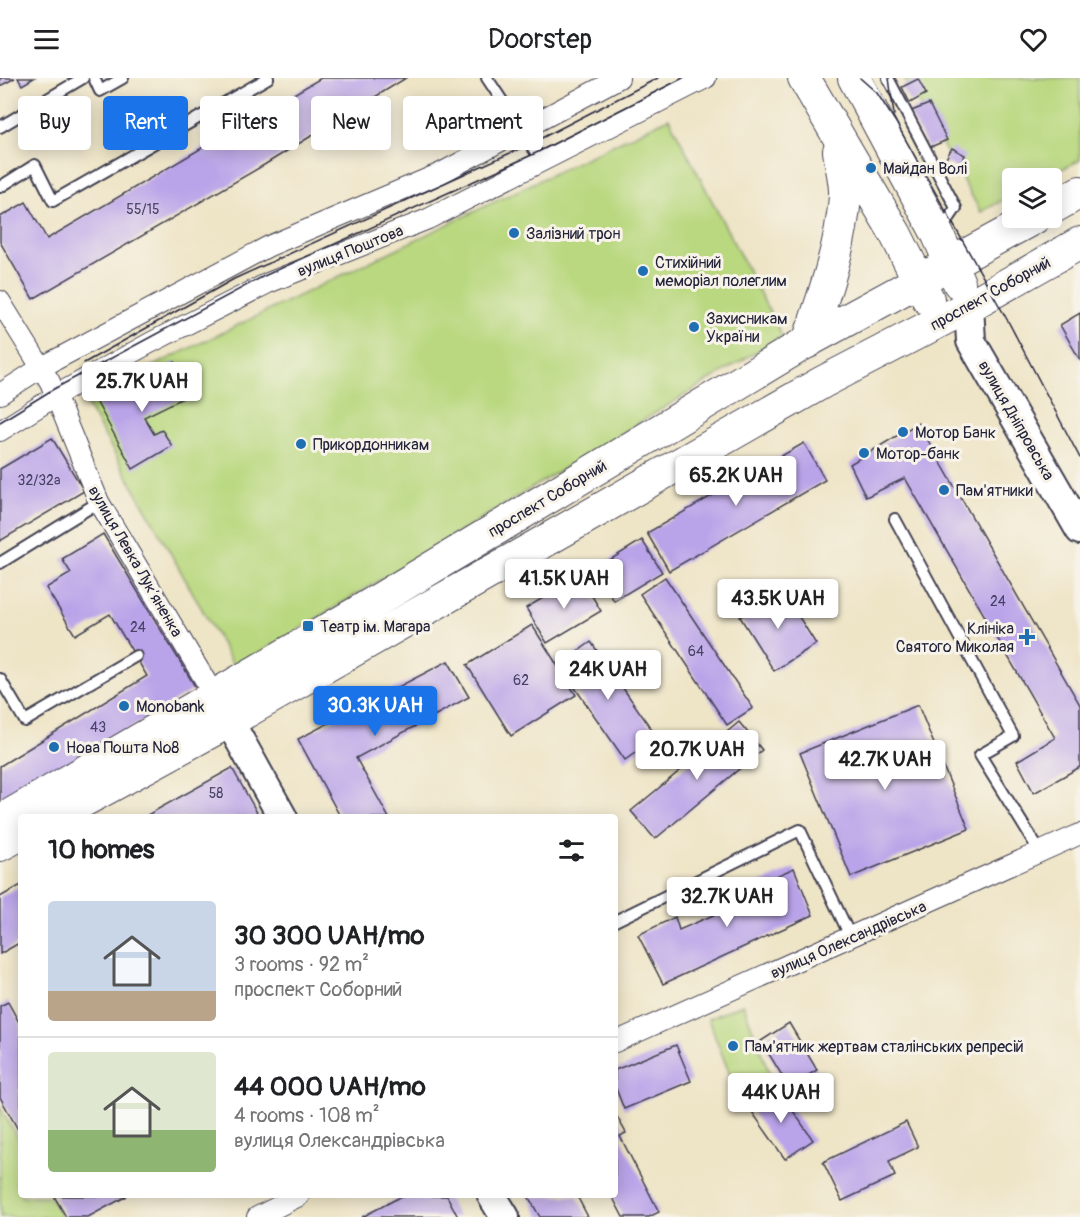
<!DOCTYPE html>
<html lang="en">
<head>
<meta charset="utf-8">
<style>
  :root { --surface:#fff; --page:#f6f6f6; --text:#202124; --muted:#757577; --line:#e0e0e0; --accent:#1a73e8 }
  body { margin:0; font-family:Pangolin,sans-serif; background:var(--page); color:var(--text); height:100vh; display:flex; flex-direction:column; font-size:22px; white-space:nowrap }
  * { box-sizing:border-box; margin:0 }
  p { font-size:20px; color:var(--muted) }
  .icon { flex:none; width:33px; height:33px; fill:none; stroke:currentColor; stroke-width:2; stroke-linecap:round; stroke-linejoin:round }
  .map { position:relative; flex:1; overflow:hidden }
  .details { position:absolute; left:18px; top:736px; width:600px; height:384px; display:flex; flex-direction:column; background:var(--surface); border-radius:6px; box-shadow:0 3px 15px #0003 }
  .details>* { flex:none }
  .guide { position:absolute; left:18px; top:18px; width:600px; height:54px; display:flex; gap:12px }
  .buttons { position:absolute; left:1002px; top:90px; display:grid; gap:12px }
  .buttons a { display:grid; place-items:center; width:60px; height:60px; border-radius:6px; background:var(--surface); box-shadow:0 3px 15px #0003; font-size:30px }
  .price { position:absolute; translate:-50% -51px; padding:0 14px; border-radius:6px; background:#fff; color:#222; font-size:20px; line-height:39px; filter:drop-shadow(0 2px 3px #0008) }
  .price::after { content:''; position:absolute; left:50%; top:36px; width:18px; height:14px; margin-left:-9px; background:inherit; clip-path:polygon(0 0,100% 0,50% 100%) }
  .price.selected { background:var(--accent); color:#fff }
  ul { padding:0; list-style:none }
  li { display:flex; align-items:center; gap:18px; height:150px; padding:0 30px }
  li+li { border-top:2px solid var(--line) }
  li span { display:grid; place-items:center; flex:none; width:168px; height:120px; border-radius:6px; color:#555 }
  li>.icon { margin-inline-start:auto }
  span .icon { width:72px; height:72px; fill:#fffc; stroke-width:1 }
  li b { font-size:26px }
  h2 { display:flex; justify-content:space-between; align-items:center; height:72px; padding:0 30px; font-size:26px }
  .tag { padding:0 21px; border-radius:6px; background:var(--surface); box-shadow:0 3px 15px #0003; font-size:21px; line-height:54px }
  .tag.selected { background:var(--accent); color:#fff }
  header { display:flex; justify-content:space-between; align-items:center; height:78px; padding:0 30px; background:var(--surface); font-size:27px; font-weight:600 }
  .map>svg:first-child { display:block }
  .green { fill:#b9d87f; stroke:#6e7d5d; stroke-width:1.5 }
  .building { fill:#b9a3e9 }
  .lines { fill:none; stroke-linecap:round; stroke-linejoin:round }
  .lane-casing { stroke:#413f50; stroke-width:14 }
  .street-casing { stroke:#413f50; stroke-width:22 }
  .secondary-casing { stroke:#413f50; stroke-width:32 }
  .primary-casing { stroke:#413f50; stroke-width:34 }
  .lane { stroke:#fff; stroke-width:10 }
  .street { stroke:#fff; stroke-width:20 }
  .secondary { stroke:#fff; stroke-width:28 }
  .primary { stroke:#fff; stroke-width:32 }
  .tram { stroke:#22223b; stroke-width:1.5 }
  .poi-dot { fill:#1f6fb2; stroke:#f7f3e8; stroke-width:2 }
  .labels { text-anchor:middle; stroke-width:6; stroke-linejoin:round; paint-order:stroke }
  .number-label { font-size:14px; fill:#484266 }
  .poi-label { font-size:16px; fill:#22223b; stroke:#f7f3e8; text-anchor:start }
  .street-label { font-size:16px; fill:#22223b; stroke:#f7f3e8 }
</style>
</head>
<body>
<header><svg class="icon" aria-label="menu" viewBox="0 0 24 24"><path d="M4 6h16M4 12h16M4 18h16"/></svg>Doorstep<svg class="icon" aria-label="heart" viewBox="0 0 24 24"><path d="M12 20l-8-8c-3-5 5-10 8-4 3-6 11-1 8 4z"/></svg></header>
<div class="map">
<svg width="1080" height="1139" viewBox="0 0 1080 1139">
  <rect width="100%" height="100%" fill="#f7f3e8"/>
  <filter id="ink" filterUnits="userSpaceOnUse"><feTurbulence type="fractalNoise" baseFrequency=".0167" numOctaves="2"/><feDisplacementMap in="SourceGraphic" scale="12" xChannelSelector="R" yChannelSelector="G"/><feConvolveMatrix kernelMatrix="1 2 1 2 8 2 1 2 1" color-interpolation-filters="sRGB"/></filter>
  <filter id="wash" filterUnits="userSpaceOnUse"><feTurbulence type="fractalNoise" baseFrequency=".008" numOctaves="4" result="noise"/><feDisplacementMap in="SourceGraphic" scale="24" xChannelSelector="R" yChannelSelector="G"/><feGaussianBlur stdDeviation="1.35" result="paint"/><feColorMatrix in="noise" values="0 0 0 0 0 0 0 0 0 0 0 0 0 0 0 0 0 1.4 0 .05"/><feComposite in="paint" operator="in"/></filter>
  <g filter="url(#wash)">
    <rect width="100%" height="100%" fill="#eee4c6"/>
    <g class="green">
      <path d="M904,0H1080V82L1044,100H1012V117L981,134Z"/>
      <path d="M669,40L782,258L235,590L84,321Z"/>
      <path d="M743,926L771,1000L738,1017L708,941Z"/>
      <path d="M0,1029L21,1066V1118H50L62,1139H0Z"/>
    </g>
    <g id="blocks">
      <g class="building">
        <path d="M0,0H15L0,8Z"/>
        <path d="M18,0H34L22,7Z"/>
        <path d="M321,0H406L264,87L33,221L0,164V139L26,124L47,161Z"/>
        <path d="M918,1L926,16L910,25L902,9Z"/>
        <path d="M929,26L947,62L928,70L909,34Z"/>
        <path d="M952,70L965,77L959,91L944,84Z"/>
        <path d="M1080,235V282L1060,247Z"/>
        <path d="M175,284L189,317L144,339L154,356L162,352L172,368L133,391L96,323Z"/>
        <path d="M918,345L1080,627V689L1034,715L1017,683L1055,660L905,400L866,419L850,386Z"/>
        <path d="M52,360L84,413L0,463V391Z"/>
        <path d="M804,365L825,402L669,493L647,455Z"/>
        <path d="M103,456L196,610L0,729V688L147,598L110,536L75,557L46,510L71,495L62,481Z"/>
        <path d="M642,462L662,494L614,523L595,491Z"/>
        <path d="M580,498L601,533L547,565L526,530Z"/>
        <path d="M665,499L753,630L727,647L640,516Z"/>
        <path d="M782,512L816,566L774,593L740,539Z"/>
        <path d="M532,547L576,617L511,658L467,587Z"/>
        <path d="M591,564L657,659L625,682L559,587Z"/>
        <path d="M448,583L469,619L356,680L389,740H341L298,661Z"/>
        <path d="M918,627L969,751L851,799L800,675Z"/>
        <path d="M739,644L762,672L655,761L631,733Z"/>
        <path d="M232,690L260,740H142Z"/>
        <path d="M794,790L813,837L663,906L638,857L675,839L679,852L757,818L754,808Z"/>
        <path d="M21,807V864L0,876V819Z"/>
        <path d="M8,924L21,948V1057L0,1019V928Z"/>
        <path d="M789,945L817,992L789,1009L761,963Z"/>
        <path d="M676,967L691,1003L624,1031L615,1008V992Z"/>
        <path d="M778,1011L813,1062L785,1081L750,1031Z"/>
        <path d="M615,1035L626,1055L620,1058L659,1134L649,1139H623L612,1118H615Z"/>
        <path d="M906,1044L918,1069L889,1083L895,1098L842,1123L823,1084Z"/>
        <path d="M54,1118H127L88,1139H66Z"/>
        <path d="M402,1118H447L458,1139H362Z"/>
        <path d="M528,1118H577L588,1139H540Z"/>
      </g>
    </g>
  </g>
  <g filter="url(#ink)">
    <use href="#blocks" fill-opacity="0" stroke="#413f50" stroke-width="1.5"/>
    <g class="lines">
      <defs>
        <g id="lane">
          <path d="M94,0L100,13L123,0"/>
          <path d="M487,0L543,85"/>
          <path d="M888,0L956,130L941,152"/>
          <path d="M0,49L83,0"/>
          <path d="M0,109L35,87L53,123L268,0"/>
          <path d="M895,441L1013,658L980,677L1040,774"/>
          <path d="M0,485L99,424"/>
          <path d="M0,601L25,643L136,578"/>
          <path d="M615,843L800,752L851,860"/>
        </g>
        <g id="street">
          <path d="M0,223L50,304L99,424L214,617"/>
          <path d="M0,316L42,289L269,168L441,95L619,0"/>
          <path d="M0,353L67,311L150,265L268,205L428,141L706,0"/>
          <path d="M615,964L1080,756"/>
          <path d="M257,1139L299,1118"/>
        </g>
        <g id="secondary">
          <path d="M969,228L971,263L1080,452"/>
          <path d="M218,623L283,740"/>
          <path d="M492,1118L505,1139"/>
        </g>
        <g id="primary">
          <path d="M804,0L895,155L928,221"/>
          <path d="M854,0L938,157L959,205"/>
          <path d="M1052,130L1080,114"/>
          <path d="M808,264C824,217 841,170 845,119C846,105 841,88 839,73"/>
          <path d="M52,740L230,643L823,304L969,228L1080,165"/>
          <path d="M0,743L353,537L810,262L1034,140"/>
          <path d="M0,767L21,756"/>
        </g>
      </defs>
      <use href="#lane" class="lane-casing"/>
      <use href="#street" class="street-casing"/>
      <use href="#secondary" class="secondary-casing"/>
      <use href="#primary" class="primary-casing"/>
      <use href="#lane" class="lane"/>
      <use href="#street" class="street"/>
      <use href="#secondary" class="secondary"/>
      <use href="#primary" class="primary"/>
      <g class="tram">
        <path d="M860,0L877,15L895,43L1009,245L1080,380"/>
        <path d="M889,0L894,37"/>
        <path d="M84,285L234,201L530,66L658,0"/>
        <path d="M0,344L52,312L264,198L536,75L683,0"/>
      </g>
    </g>
  </g>
  <g class="poi-dot">
    <circle cx="871" cy="90" r="6"/>
    <circle cx="514" cy="155" r="6"/>
    <circle cx="643" cy="193" r="6"/>
    <circle cx="694" cy="249" r="6"/>
    <circle cx="903" cy="354" r="6"/>
    <circle cx="301" cy="366" r="6"/>
    <circle cx="864" cy="375" r="6"/>
    <circle cx="944" cy="412" r="6"/>
    <rect x="302" y="542" width="12" height="12" rx="3"/>
    <path d="M1024 550h6v6h6v6h-6v6h-6v-6h-6v-6h6z"/>
    <circle cx="124" cy="628" r="6"/>
    <circle cx="54" cy="669" r="6"/>
    <circle cx="733" cy="968" r="6"/>
  </g>
  <g class="labels">
    <g class="number-label">
      <text x="143" y="136">55/15</text>
      <text x="39" y="407">32/32а</text>
      <text x="998" y="528">24</text>
      <text x="138" y="554">24</text>
      <text x="696" y="578">64</text>
      <text x="521" y="607">62</text>
      <text x="98" y="654">43</text>
      <text x="216" y="720">58</text>
    </g>
    <g class="poi-label">
      <text x="883" y="96">Майдан Волі</text>
      <text x="526" y="161">Залізний трон</text>
      <text x="655" y="190">Стихійний<tspan x="655" dy="18">меморіал полеглим</tspan></text>
      <text x="706" y="246">Захисникам<tspan x="706" dy="18">України</tspan></text>
      <text x="915" y="360">Мотор Банк</text>
      <text x="313" y="372">Прикордонникам</text>
      <text x="876" y="381">Мотор-банк</text>
      <text x="956" y="418">Пам'ятники</text>
      <text x="320" y="554">Театр ім. Магара</text>
      <text x="1014" y="556" text-anchor="end">Клініка<tspan x="1014" dy="18">Святого Миколая</tspan></text>
      <text x="136" y="634">Monobank</text>
      <text x="66" y="675">Нова Пошта №8</text>
      <text x="745" y="974">Пам'ятник жертвам сталінських репресій</text>
    </g>
    <g class="street-label">
      <text transform="translate(350 172) rotate(-22)" y="6">вулиця Поштова</text>
      <text transform="translate(990 215) rotate(-29)" y="6">проспект Соборний</text>
      <text transform="translate(1017 342) rotate(60)" y="6">вулиця Дніпровська</text>
      <text transform="translate(547 420) rotate(-31)" y="6">проспект Соборний</text>
      <text transform="translate(136 483) rotate(60)" y="6">вулиця Левка Лукʼяненка</text>
      <text transform="translate(848 861) rotate(-24)" y="6">вулиця Олександрівська</text>
    </g>
  </g>
</svg>
<div class="buttons">
<a><svg class="icon" aria-label="layers" viewBox="0 0 24 24"><path d="M12 4l9 5-9 5-9-5zM3 14l9 5 9-5"/></svg></a>
</div>
<b class="price" style="left:142px;top:335px">25.7K UAH</b>
<b class="price" style="left:736px;top:429px">65.2K UAH</b>
<b class="price" style="left:564px;top:532px">41.5K UAH</b>
<b class="price" style="left:778px;top:552px">43.5K UAH</b>
<b class="price" style="left:608px;top:623px">24K UAH</b>
<b class="price selected" style="left:375px;top:659px">30.3K UAH</b>
<b class="price" style="left:697px;top:703px">20.7K UAH</b>
<b class="price" style="left:885px;top:713px">42.7K UAH</b>
<b class="price" style="left:727px;top:850px">32.7K UAH</b>
<b class="price" style="left:781px;top:1046px">44K UAH</b>
<div class="guide">
<a class="tag">Buy</a>
<a class="tag selected">Rent</a>
<a class="tag">Filters</a>
<a class="tag">New</a>
<a class="tag">Apartment</a>
</div>
<section class="details">
<h2>10 homes<svg class="icon" aria-label="filters" viewBox="0 0 24 24"><path d="M4 7h16M4 17h16"/><circle cx="9" cy="7" r="2"/><circle cx="15" cy="17" r="2"/></svg></h2>
<ul>
<li><span style="background:linear-gradient(#c9d6e8 75%,#b9a48a 0)"><svg class="icon" aria-label="home" viewBox="0 0 24 24"><path d="M3 11l9-7 9 7M6 9v11h12V9"/></svg></span><div><b>30 300 UAH/mo</b><p>3 rooms · 92 m²</p><p>проспект Соборний</p></div></li>
<li><span style="background:linear-gradient(#dfe7d0 65%,#8fb573 0)"><svg class="icon" aria-label="home" viewBox="0 0 24 24"><path d="M3 11l9-7 9 7M6 9v11h12V9"/></svg></span><div><b>44 000 UAH/mo</b><p>4 rooms · 108 m²</p><p>вулиця Олександрівська</p></div></li>
</ul>
</section>
</div>
</body>
</html>
